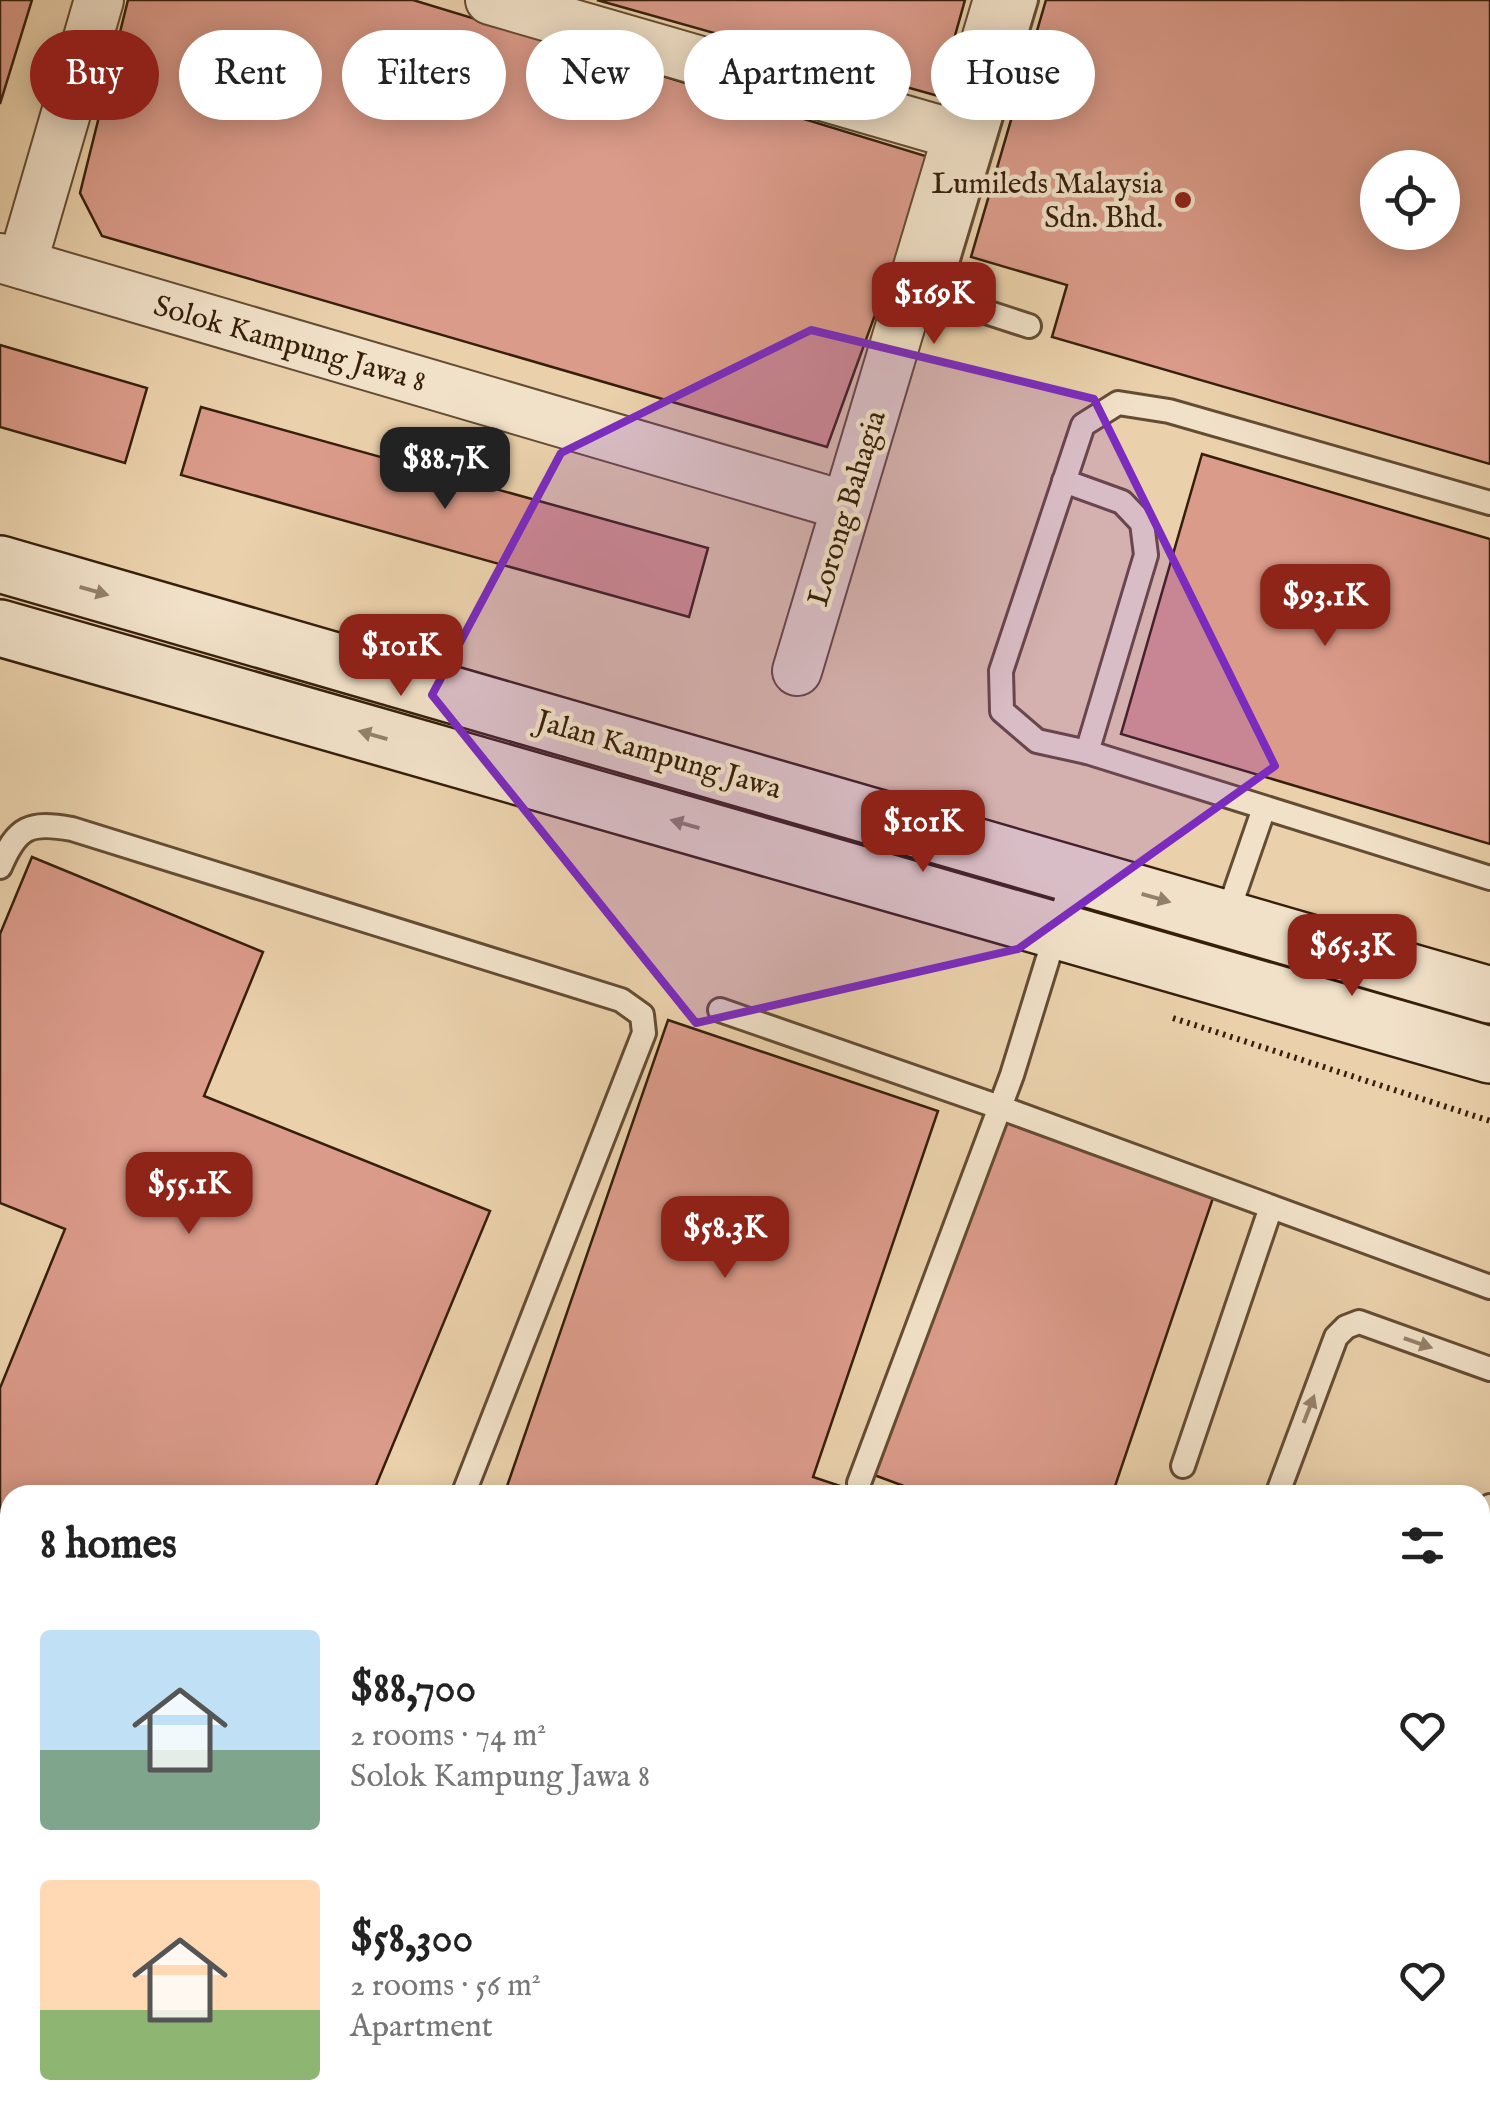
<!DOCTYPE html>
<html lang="en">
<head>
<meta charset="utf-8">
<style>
  :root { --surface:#fff; --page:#f6f6f6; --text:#222; --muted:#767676; --accent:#8f2418 }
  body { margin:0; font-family:"IM FELL English",serif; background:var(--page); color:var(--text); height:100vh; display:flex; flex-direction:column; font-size:38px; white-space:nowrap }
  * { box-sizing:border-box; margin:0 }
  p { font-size:32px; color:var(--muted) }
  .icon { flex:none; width:55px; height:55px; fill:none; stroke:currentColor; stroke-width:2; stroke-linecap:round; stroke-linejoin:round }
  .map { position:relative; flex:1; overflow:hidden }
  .sheet { position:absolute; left:0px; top:1485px; width:1490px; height:642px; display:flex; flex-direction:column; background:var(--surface); border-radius:30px 30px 0 0; box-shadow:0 5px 25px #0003 }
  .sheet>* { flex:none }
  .banner { position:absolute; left:30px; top:30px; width:1430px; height:90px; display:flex; gap:20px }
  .fabs { position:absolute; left:1360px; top:150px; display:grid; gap:20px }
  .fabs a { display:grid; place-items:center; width:100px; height:100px; border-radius:50%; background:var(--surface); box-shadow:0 5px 25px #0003; font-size:50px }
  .price { position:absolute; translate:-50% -85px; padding:0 22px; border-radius:20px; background:var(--accent); color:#fff; font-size:32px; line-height:65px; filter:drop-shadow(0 2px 5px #0008) }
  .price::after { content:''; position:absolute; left:50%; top:60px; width:30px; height:22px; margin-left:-15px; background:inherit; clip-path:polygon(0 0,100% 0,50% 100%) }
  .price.current { background:#222; color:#fff }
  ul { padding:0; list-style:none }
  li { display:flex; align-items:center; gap:30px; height:250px; padding:0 40px }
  li span { display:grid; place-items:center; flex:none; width:280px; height:200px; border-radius:10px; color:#555 }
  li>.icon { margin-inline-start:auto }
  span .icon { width:120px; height:120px; fill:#fffc; stroke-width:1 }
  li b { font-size:42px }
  h2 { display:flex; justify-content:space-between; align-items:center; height:120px; padding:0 40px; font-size:42px }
  .pill { padding:0 35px; border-radius:45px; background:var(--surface); box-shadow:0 5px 25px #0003; font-size:35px; line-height:90px }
  .pill.current { background:var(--accent); color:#fff }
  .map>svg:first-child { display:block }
  .building { fill:#db9b8a; stroke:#371f0b; stroke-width:2.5; fill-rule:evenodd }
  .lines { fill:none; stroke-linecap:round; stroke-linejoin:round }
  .lane-casing { stroke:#644c33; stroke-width:28 }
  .street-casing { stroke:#644c33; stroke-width:52 }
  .secondary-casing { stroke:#371f0b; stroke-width:60 }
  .path { stroke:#371f0b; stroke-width:6; stroke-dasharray:2.5 5; stroke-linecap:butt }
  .lane { stroke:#f1e1c8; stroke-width:22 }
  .street { stroke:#f1e1c8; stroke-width:48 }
  .secondary { stroke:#f1e1c8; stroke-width:55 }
  .oneway { fill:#94806a }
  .marked { fill:#7b2cbf; fill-opacity:0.2; stroke:#7b2cbf; stroke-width:8; stroke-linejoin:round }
  .poi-dot { fill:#8f2418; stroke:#f1e1c8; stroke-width:4 }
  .labels { text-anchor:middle; stroke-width:9; stroke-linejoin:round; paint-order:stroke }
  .poi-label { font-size:30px; fill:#371f0b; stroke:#f1e1c8; text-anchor:end }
  .street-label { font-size:30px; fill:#371f0b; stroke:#f1e1c8 }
</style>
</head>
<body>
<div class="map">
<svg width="1490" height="2126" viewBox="0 0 1490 2126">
  <rect width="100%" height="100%" fill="#ead1ab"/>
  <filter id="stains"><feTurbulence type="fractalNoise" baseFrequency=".002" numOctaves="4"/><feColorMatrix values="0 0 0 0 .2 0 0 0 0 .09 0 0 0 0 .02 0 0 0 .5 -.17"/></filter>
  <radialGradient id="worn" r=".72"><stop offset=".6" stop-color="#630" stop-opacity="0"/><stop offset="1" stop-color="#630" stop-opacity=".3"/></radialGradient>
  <g class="building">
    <path d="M0,0H32L0,104Z"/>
    <path d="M128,0H413L932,158L827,447L102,236L80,193Z"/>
    <path d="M597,0H965L938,96Z"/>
    <path d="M1046,0H1490V464L1052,337L1067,285L971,257ZM1378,168H1442V232H1378Z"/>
    <path d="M0,345L147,388L125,463L0,427Z"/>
    <path d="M201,407L708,548L689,617L181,475Z"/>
    <path d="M1202,454L1490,539V844L1121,734Z"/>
    <path d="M32,857L263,952L204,1096L490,1211L372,1495H10V1778L0,1774V1388L65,1229L0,1203V934Z"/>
    <path d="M668,1020L938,1111L813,1477L867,1495H504Z"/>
    <path d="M1004,1122L1213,1198L1112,1495H928L874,1475Z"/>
    <path d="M0,1827L10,1831V1954L0,1950Z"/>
    <path d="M339,2118H680L677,2126H336Z"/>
    <path d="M867,2118H1288L1285,2126H891Z"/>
  </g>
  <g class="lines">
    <defs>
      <g id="lane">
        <path d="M1026,0L937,296L1029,326"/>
        <path d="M1064,481L1122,502L1142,523L1146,555L1087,752"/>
        <path d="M1490,503L1169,411L1118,403L1083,425L1001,671L1002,711L1037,741L1087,752L1490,878"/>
        <path d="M0,867C17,827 29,821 72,829L621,1000L642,1015L644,1033L463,1495"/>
        <path d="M1226,918L1263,811"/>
        <path d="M720,1010L999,1107L1490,1287"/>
        <path d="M1183,1466L1271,1207"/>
        <path d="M859,1483L1012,1075L1074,874"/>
        <path d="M1277,1495L1336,1337L1346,1327L1359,1322L1490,1369"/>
        <path d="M1480,1533L1490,1506"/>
        <path d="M0,1807L10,1811"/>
        <path d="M1480,1884L1490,1888"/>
        <path d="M1480,1927L1490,1931"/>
        <path d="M0,2097L10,2102"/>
        <path d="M46,2118L65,2126"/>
      </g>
      <g id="street">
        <path d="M490,0L957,135"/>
        <path d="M0,258L846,506"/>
        <path d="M22,264L99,0"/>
        <path d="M797,671L998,0"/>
      </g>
      <g id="secondary">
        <path d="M0,564L1490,995"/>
        <path d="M0,628L1490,1055"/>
      </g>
    </defs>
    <use href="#lane" class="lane-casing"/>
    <use href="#street" class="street-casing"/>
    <use href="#secondary" class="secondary-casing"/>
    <path class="path" d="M1173,1018L1490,1121"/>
    <use href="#lane" class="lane"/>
    <use href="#street" class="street"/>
    <use href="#secondary" class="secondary"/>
  </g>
  <defs><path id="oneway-solid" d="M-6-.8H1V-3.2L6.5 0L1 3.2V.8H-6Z" transform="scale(2.5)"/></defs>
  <g class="oneway">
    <use href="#oneway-solid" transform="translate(94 591) rotate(16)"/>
    <use href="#oneway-solid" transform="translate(373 735) rotate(-164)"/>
    <use href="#oneway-solid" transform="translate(685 824) rotate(-164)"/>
    <use href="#oneway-solid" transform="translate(1156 898) rotate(16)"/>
    <use href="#oneway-solid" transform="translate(1418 1343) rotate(19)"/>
    <use href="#oneway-solid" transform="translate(1309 1409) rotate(-69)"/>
  </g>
  <path class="marked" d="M811,330L1094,399L1275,766L1018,949L696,1023L432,695L561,453Z"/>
  <circle class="poi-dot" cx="1183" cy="200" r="10"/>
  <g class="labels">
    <g class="poi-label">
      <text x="1163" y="193">Lumileds Malaysia<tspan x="1163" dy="34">Sdn. Bhd.</tspan></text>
    </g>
    <g class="street-label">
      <text transform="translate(290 343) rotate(16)" y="10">Solok Kampung Jawa 8</text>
      <text transform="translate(846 508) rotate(-73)" y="10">Lorong Bahagia</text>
      <text transform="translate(659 754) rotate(16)" y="10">Jalan Kampung Jawa</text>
    </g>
  </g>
  <rect width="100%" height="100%" filter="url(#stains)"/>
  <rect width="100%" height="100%" fill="url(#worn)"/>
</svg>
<div class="fabs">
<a><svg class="icon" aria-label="locate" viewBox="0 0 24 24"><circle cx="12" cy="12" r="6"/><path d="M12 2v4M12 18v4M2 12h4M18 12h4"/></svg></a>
</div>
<b class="price" style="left:934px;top:347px">$169K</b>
<b class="price current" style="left:445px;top:512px">$88.7K</b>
<b class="price" style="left:1325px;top:649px">$93.1K</b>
<b class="price" style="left:401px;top:699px">$101K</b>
<b class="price" style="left:923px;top:875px">$101K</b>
<b class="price" style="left:1352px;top:999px">$65.3K</b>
<b class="price" style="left:189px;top:1237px">$55.1K</b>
<b class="price" style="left:725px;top:1281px">$58.3K</b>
<div class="banner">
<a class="pill current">Buy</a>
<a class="pill">Rent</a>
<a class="pill">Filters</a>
<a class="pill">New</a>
<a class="pill">Apartment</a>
<a class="pill">House</a>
</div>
<section class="sheet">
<h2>8 homes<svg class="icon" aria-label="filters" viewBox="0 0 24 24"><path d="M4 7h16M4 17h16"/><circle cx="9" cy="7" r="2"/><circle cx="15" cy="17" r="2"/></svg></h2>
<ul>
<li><span style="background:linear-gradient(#bfe0f5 60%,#7fa58c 0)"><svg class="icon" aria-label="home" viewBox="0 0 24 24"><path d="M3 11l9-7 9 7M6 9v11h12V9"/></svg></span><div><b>$88,700</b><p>2 rooms · 74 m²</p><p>Solok Kampung Jawa 8</p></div><svg class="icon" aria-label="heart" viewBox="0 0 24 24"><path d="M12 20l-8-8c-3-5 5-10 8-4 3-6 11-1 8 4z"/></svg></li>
<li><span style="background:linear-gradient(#ffd9b3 65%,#8fb573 0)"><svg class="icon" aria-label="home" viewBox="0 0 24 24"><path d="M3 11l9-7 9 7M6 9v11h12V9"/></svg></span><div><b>$58,300</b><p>2 rooms · 56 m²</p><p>Apartment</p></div><svg class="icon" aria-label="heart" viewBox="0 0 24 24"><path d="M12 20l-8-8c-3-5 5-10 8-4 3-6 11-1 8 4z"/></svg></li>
</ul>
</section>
</div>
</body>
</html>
